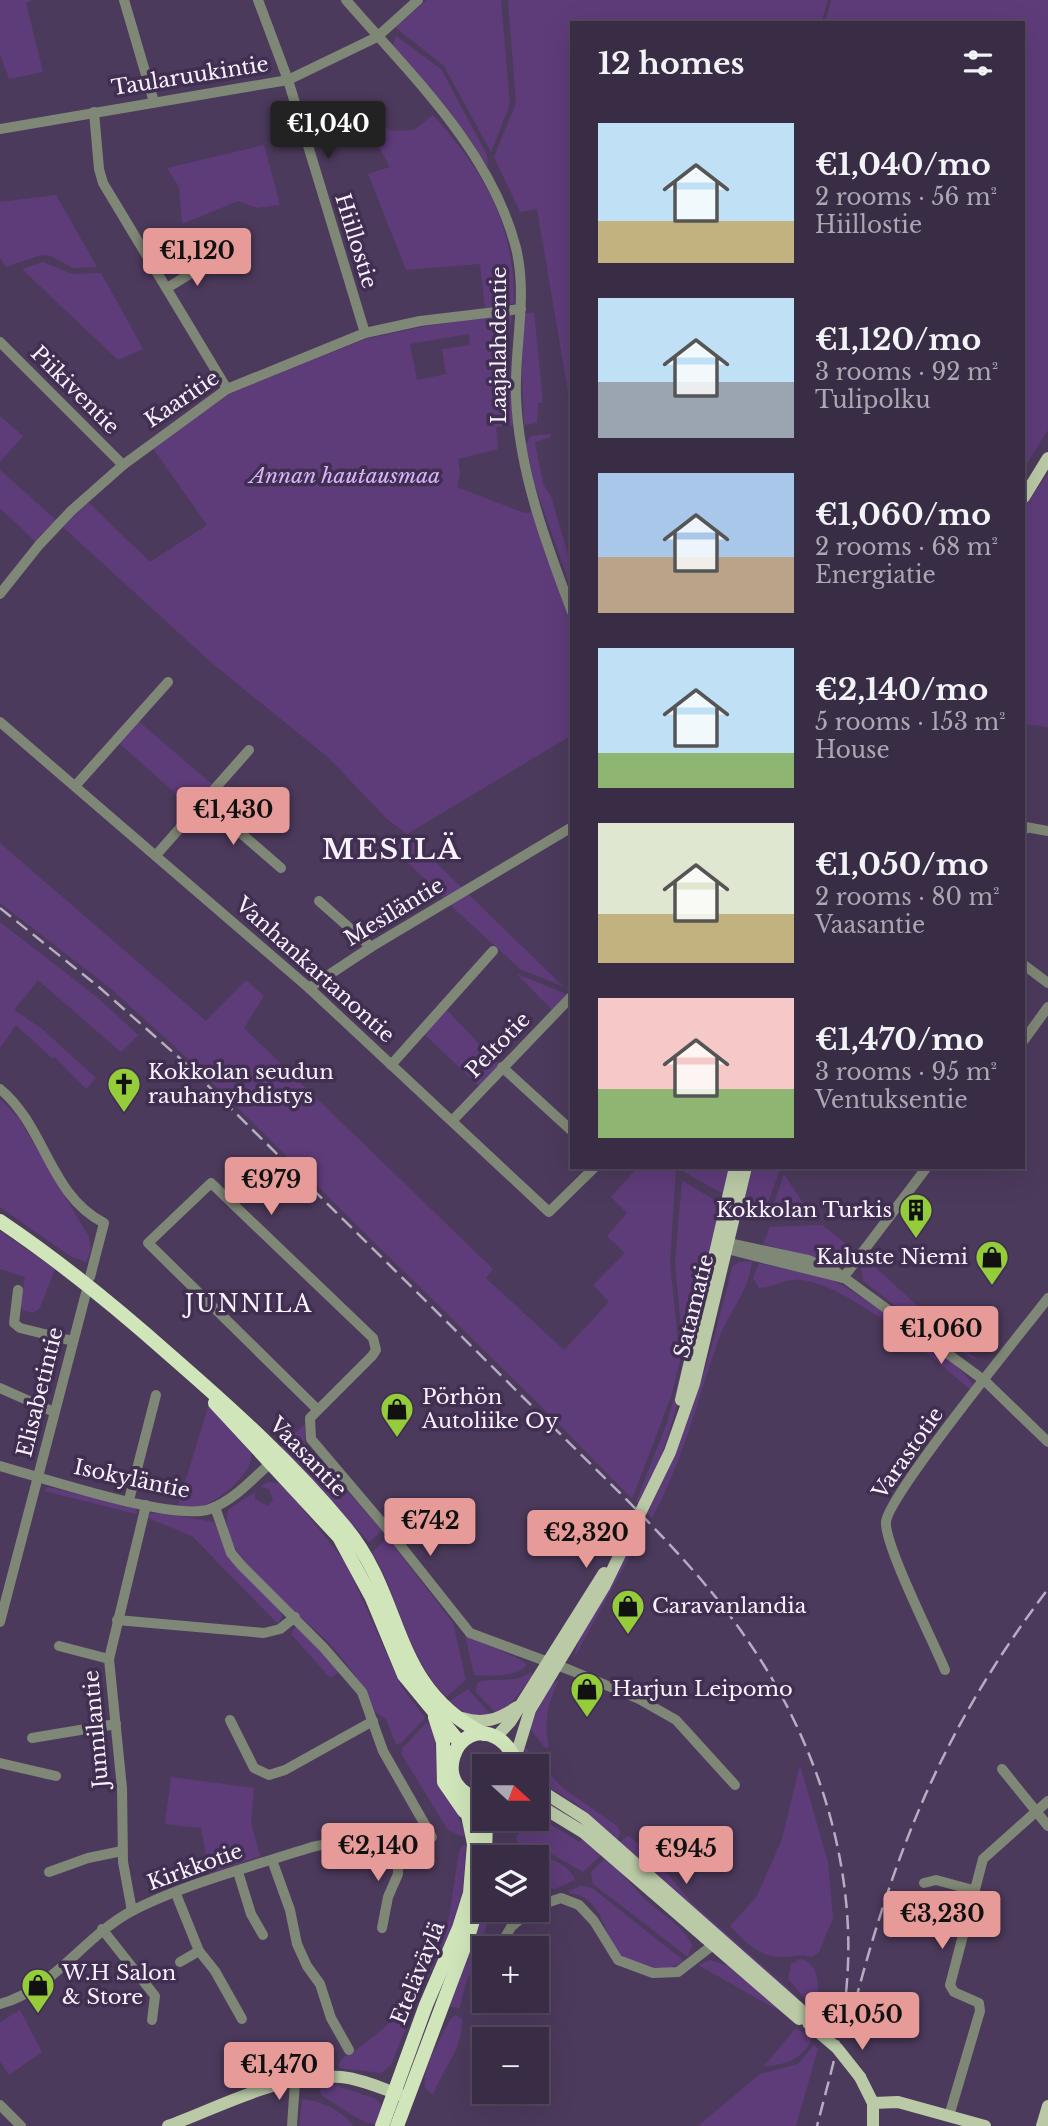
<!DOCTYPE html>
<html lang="en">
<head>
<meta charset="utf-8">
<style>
  :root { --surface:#392c45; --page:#40344c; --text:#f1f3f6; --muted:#aba7b3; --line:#53485e; --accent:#e69b98 }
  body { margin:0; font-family:"Libre Baskerville",serif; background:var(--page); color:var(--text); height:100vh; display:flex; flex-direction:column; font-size:26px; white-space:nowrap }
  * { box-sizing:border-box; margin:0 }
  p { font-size:23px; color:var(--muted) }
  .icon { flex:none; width:38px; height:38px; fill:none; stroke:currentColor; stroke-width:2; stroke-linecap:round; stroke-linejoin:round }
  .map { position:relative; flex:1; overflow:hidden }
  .side { position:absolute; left:570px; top:21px; width:455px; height:1148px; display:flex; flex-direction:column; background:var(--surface); border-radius:0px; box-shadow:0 7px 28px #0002,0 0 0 2px var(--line) }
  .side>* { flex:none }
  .needle { width:46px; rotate:111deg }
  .tools { position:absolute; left:472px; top:1754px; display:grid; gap:14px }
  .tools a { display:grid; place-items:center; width:77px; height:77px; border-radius:0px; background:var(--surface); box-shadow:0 7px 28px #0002,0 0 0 2px var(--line); font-size:35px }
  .price { position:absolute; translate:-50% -60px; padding:0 16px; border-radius:7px; background:var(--accent); color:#111; font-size:23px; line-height:46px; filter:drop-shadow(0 2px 4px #0008) }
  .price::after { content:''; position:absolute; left:50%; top:42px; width:21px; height:16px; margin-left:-10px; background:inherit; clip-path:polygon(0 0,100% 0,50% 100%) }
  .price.selected { background:#222; color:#fff }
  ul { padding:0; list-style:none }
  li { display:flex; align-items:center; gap:21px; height:175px; padding:0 28px }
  li span { display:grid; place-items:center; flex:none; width:196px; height:140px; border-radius:0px; color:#555 }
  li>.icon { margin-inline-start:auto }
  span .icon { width:84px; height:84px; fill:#fffc; stroke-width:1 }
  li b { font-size:30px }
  h2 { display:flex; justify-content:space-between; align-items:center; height:84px; padding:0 28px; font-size:30px }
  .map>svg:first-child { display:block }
  .green { fill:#5e3c7a; fill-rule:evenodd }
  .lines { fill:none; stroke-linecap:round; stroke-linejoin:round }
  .minor { stroke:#7f8776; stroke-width:10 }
  .major { stroke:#bacaa7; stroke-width:12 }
  .highway { stroke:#d0e5ba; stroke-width:14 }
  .rail { stroke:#b7acc1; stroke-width:2.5; stroke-dasharray:14 7; stroke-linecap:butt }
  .major-bridge { stroke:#bacaa7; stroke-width:12 }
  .labels { text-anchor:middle; stroke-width:7; stroke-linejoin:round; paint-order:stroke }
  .street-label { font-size:21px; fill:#f8f1fe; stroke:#412f51 }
  .park-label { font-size:21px; font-style:italic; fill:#dab4fc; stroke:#412f51 }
  .poi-label { font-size:21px; fill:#f8f1fe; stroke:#412f51; text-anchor:start }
  .neighbourhood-label { font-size:23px; letter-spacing:2px; fill:#f8f1fe; stroke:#412f51 }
  .district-label { font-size:28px; font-weight:bold; letter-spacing:2px; fill:#f8f1fe; stroke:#412f51 }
</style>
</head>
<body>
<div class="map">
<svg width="1048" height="2126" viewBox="0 0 1048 2126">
  <rect width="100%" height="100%" fill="#4c3a5c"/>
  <g class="green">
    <path d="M0,0H33L26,3L43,72L9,79L0,54Z"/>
    <path d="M427,0H501L510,104L491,152L444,66L395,27Z"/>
    <path d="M508,0H828L821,23H572V416L537,209L520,212L494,157L516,103Z"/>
    <path d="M831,0H1048V430L1024,468V23H825Z"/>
    <path d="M396,36L441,69L487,155L488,167L393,45Z"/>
    <path d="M433,115C484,172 515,224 514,303L485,308L480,264L406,270L368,174L390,167L368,127L372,116L391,131L414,130Z"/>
    <path d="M264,145L280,205L257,208L238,201L182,224L179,187L167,168Z"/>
    <path d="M56,195L97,267L73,268L51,256L41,255L6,267L0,258V202Z"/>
    <path d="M43,262L72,274L101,273L143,349L118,360L22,269Z"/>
    <path d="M524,313H534L543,403H538L537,423L524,425L522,374Z"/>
    <path d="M512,314L505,369H510L513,425L496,427L498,449L458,459L460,473L457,487L524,513L533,512L572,628V735L407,834L463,889L444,899L411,865L392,855L407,834L387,819L329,758L214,665L63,527L87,501L150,562L207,525L152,447L231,393L366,339L426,326ZM469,334L470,345L442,349L446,374L417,380L410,344Z"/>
    <path d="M0,416L23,436L0,462Z"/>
    <path d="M551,434V437L535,442L543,484L551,496L572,568V592L535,485L526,444L531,436Z"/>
    <path d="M0,470L56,520L35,541L0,508Z"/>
    <path d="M1048,473V727L1024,724V508Z"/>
    <path d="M138,721L214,786L193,809L119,743Z"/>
    <path d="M0,843L206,1021L246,980L264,996L244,1028L493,1269L486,1278L564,1350L609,1302L593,1285L625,1253L607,1236L627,1213L611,1197L638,1167H676L670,1263L680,1360L672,1394L632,1499L550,1415L187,1058L109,987L0,903Z"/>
    <path d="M468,894L564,987L520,969L448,903Z"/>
    <path d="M0,922L98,998L138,1035L121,1052L38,980L14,1010L42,1029L96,1078L86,1089L55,1057L52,1058L16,1025L0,1048Z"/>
    <path d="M517,974L569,995L553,1011Z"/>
    <path d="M445,1008L500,1066L480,1087L423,1033Z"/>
    <path d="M0,1099L18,1117L89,1237L91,1250L86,1262L70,1256L0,1207Z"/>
    <path d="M682,1167H731L725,1195L684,1172Z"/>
    <path d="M752,1167H781L765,1211L758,1217L743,1207Z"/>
    <path d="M784,1174L809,1212L805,1221L769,1218Z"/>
    <path d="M682,1180L722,1205C699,1306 684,1411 642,1505L636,1502L667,1423L684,1360L675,1262Z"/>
    <path d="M822,1225L856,1252L843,1265L763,1244L770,1227Z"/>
    <path d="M0,1231L55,1269L40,1308L33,1313L23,1310L20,1305L25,1277L0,1269Z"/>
    <path d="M865,1258L964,1348L979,1361L969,1357L919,1317L906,1314L863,1281L861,1265Z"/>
    <path d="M752,1261C749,1291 728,1313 718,1341C697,1401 683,1461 652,1518L647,1513C688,1437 712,1351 732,1267L739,1262Z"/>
    <path d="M759,1263L830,1279L844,1286C867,1302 970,1367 974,1388L971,1390C933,1358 849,1284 800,1280C785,1278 773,1288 759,1288L753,1278Z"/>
    <path d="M209,1404C219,1416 248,1441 251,1455C254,1473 215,1504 199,1507C192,1509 184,1508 177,1508Z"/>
    <path d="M305,1424V1443L382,1531L369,1542L278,1449Z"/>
    <path d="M267,1482L282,1483L346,1563L401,1686L425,1718L401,1743L396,1744L386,1719L376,1713C366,1688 347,1663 328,1642C301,1614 211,1552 229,1509L255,1492V1499L268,1506L273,1500L269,1489L260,1487Z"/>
    <path d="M48,1487L134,1507L137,1511L136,1514L44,1491Z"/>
    <path d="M161,1513L214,1522L224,1543L280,1609L282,1617L278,1624L192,1536L148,1518L150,1514Z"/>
    <path d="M640,1530L643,1533L574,1658L580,1636Z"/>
    <path d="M388,1538L453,1623L466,1680L446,1697C407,1657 400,1600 372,1552Z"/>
    <path d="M296,1627L302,1629L339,1672L330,1678L291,1634Z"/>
    <path d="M465,1635L519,1659L527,1664C521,1677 488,1676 474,1675Z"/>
    <path d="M530,1672L533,1675C522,1690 512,1705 496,1713L476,1692L478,1682C495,1677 517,1684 530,1672Z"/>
    <path d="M559,1680C548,1703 543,1721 549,1747L545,1748L529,1727L551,1685Z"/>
    <path d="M468,1689L491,1715C474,1719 462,1713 450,1701Z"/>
    <path d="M426,1723L434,1727L437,1776L456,1809L465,1834L463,1837L448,1830L402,1755V1749Z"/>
    <path d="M525,1747L564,1789L617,1826L620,1832L618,1840L575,1803L537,1780V1766H525Z"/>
    <path d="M800,1765L828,1862L833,1918L819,1952L811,1957C801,1953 793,1957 783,1957C759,1958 745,1941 730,1926L757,1896L782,1839Z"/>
    <path d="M171,1777L254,1788L251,1822L260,1856L209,1874L201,1828L165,1824Z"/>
    <path d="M543,1819L579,1842L582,1839L602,1854L583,1872L548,1852L520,1851L516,1838C521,1825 529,1820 543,1819Z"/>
    <path d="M628,1836L644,1847L693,1904L788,1988L797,1998L795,2001L620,1842Z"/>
    <path d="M466,1844L463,1889L452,1927L414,2007L391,2065L381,2073L340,2068L338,2065L343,2058C393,2027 431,1988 446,1929C453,1903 454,1875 460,1848Z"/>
    <path d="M533,1857C549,1856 570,1865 575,1880L555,1889L544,1886L547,1876L538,1873L537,1875V1857Z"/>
    <path d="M606,1858C620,1870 631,1885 644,1898C660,1914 683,1925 692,1945L688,1957L593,1884L591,1872Z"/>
    <path d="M581,1886L592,1888L684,1961C673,1968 665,1969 652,1967C642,1965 628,1962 621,1955C603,1937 603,1894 570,1894L569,1891Z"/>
    <path d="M485,1906V1909H491C484,1943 466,1974 460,2008L450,2007Z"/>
    <path d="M800,1959C822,1962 819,1996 817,2013L788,1979L791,1964Z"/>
    <path d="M710,1960L728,1966L785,2014L698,1965Z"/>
    <path d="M20,2010L42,2052L9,2075L0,2061V2022Z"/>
    <path d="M456,2015L462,2019C463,2049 443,2068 433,2095L425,2088C421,2066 442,2038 451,2018Z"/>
    <path d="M796,2028L812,2040C800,2060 786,2065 764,2066Z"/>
    <path d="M814,2045L818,2049L796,2126H698L760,2074L798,2064Z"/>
    <path d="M331,2084L374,2098L381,2104L382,2113L378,2124C363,2126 338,2104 322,2096L319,2089Z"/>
    <path d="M302,2099C321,2101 342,2110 353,2126H299Z"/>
  </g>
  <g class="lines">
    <g class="minor">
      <path d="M124,0L154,102"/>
      <path d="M258,0L288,80L365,333"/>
      <path d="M346,0C410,74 491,150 516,248C528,297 514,347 516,397C519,472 546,543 572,612"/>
      <path d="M94,112L99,169L103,183L227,389"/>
      <path d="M0,129L288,80L377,37L418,0"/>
      <path d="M167,288L211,261"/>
      <path d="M0,342L123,465"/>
      <path d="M0,594L39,545L71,511L123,465L227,389L365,333L420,321L521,309"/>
      <path d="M0,722L309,988L549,1212L595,1167"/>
      <path d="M76,785L168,682"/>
      <path d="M205,802L281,868"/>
      <path d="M1024,830L1026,827L1048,831"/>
      <path d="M157,854L249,750"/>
      <path d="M319,901L371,947"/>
      <path d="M1024,965L1048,983"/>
      <path d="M309,988L371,947L572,827"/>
      <path d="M1024,1040L1048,1007"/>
      <path d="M391,1065L493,951"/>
      <path d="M502,1067L572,1131"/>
      <path d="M0,1089C46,1127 49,1195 104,1223L90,1277"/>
      <path d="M452,1121L572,996"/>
      <path d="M724,1242L808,1260L835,1271L985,1381L1048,1442"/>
      <path d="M723,1248L843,1278"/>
      <path d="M843,1278L927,1167"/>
      <path d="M18,1290L14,1323L20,1328L73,1341"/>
      <path d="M0,1388L54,1412"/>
      <path d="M318,1410L148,1243L211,1183L373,1338L376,1350L372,1356L310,1418L311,1439L389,1531L470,1633L570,1670L639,1699L676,1720L735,1785"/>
      <path d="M0,1466C43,1478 174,1522 210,1509C235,1500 254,1477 274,1460"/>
      <path d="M129,1500L156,1395"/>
      <path d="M117,1620L264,1633L280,1629L295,1617"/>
      <path d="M0,1622L86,1293"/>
      <path d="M59,1646L109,1659"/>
      <path d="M945,1670C934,1643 884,1544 886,1522C889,1494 1022,1332 1048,1298"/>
      <path d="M230,1720L254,1768L269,1775L285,1770L373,1721"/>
      <path d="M32,1738L116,1724"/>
      <path d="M0,1763L56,1776"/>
      <path d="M1002,1769L1048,1826"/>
      <path d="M272,1860L290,1910L297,1944L307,1966L320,1984L331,2018L349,2050"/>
      <path d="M49,1872L88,1858L122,1851"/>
      <path d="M238,1872L251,1914L263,1935"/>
      <path d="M924,1883L936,1880L973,1890"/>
      <path d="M176,1894L199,1951L215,1971L242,2019"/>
      <path d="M537,1906L561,1898L579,1905L594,1921L618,1960L653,1973L678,1972L718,1941"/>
      <path d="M132,1911L123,1862L122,1788L109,1659L146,1505"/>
      <path d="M382,1928L388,1897L398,1874V1844"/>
      <path d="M102,1929L155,1996L152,2020"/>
      <path d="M503,1941L511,1927L532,1909"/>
      <path d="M180,1962L199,1951"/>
      <path d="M0,2004C52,1990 83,1938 130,1912C181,1885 256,1865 312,1847C352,1838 392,1850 432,1837L383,1751L362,1692L324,1648L241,1565L231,1553L215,1507"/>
      <path d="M0,2105L21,2126"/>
      <path d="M949,2116L980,2011L979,2003L954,1992L950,1985L983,1859L1048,1801"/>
      <path d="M292,2126L295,2082"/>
    </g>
    <g class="major">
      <path d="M1024,497L1048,458"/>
      <path d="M681,1400L735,1167"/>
      <path d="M462,1718C484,1725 499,1719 517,1707"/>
      <path d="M496,1737L510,1722L604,1573"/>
      <path d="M515,1759L530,1710L604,1587L670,1452L694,1384L746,1167"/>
      <path d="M537,1788L584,1818L800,2009L809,2024"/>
      <path d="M537,1804L583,1832L799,2019"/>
      <path d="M860,2077L873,2103V2126"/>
      <path d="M873,2103L898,2102L985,2126"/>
      <path d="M168,2126C220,2107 283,2072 341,2077C362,2079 383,2089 403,2096"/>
      <path d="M1042,2126L1048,2106"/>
    </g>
    <g class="highway">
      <path d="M0,1221C61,1262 117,1308 171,1356C233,1410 293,1464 345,1527C406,1600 389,1686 484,1734"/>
      <path d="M215,1403L339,1537L372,1598L404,1675L460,1743"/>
      <path d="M435,1717L443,1742L444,1782L464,1811"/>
      <path d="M485,1799C426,1794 455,1711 499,1739C509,1746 514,1754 516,1766"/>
      <path d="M485,1857L486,1818"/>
      <path d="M382,2126L426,2005L459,1928L470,1893L474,1844L463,1791"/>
      <path d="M397,2126L468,1937L479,1901L485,1861"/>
    </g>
    <g class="rail">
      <path d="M0,908L100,988L184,1062L624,1497C664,1538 703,1578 736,1624C810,1724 857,1855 847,1981C844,2030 829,2079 817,2126"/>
      <path d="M850,2022C893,1854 942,1729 1048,1589"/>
    </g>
    <path class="major-bridge" d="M809,2024L837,2048L860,2077"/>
  </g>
  <defs>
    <symbol id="church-pin" viewBox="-11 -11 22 30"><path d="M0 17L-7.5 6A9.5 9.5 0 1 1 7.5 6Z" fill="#95cc3a" stroke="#412f51"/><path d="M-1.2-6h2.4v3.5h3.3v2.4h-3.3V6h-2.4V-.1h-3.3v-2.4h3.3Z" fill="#111"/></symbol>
    <symbol id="building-pin" viewBox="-11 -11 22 30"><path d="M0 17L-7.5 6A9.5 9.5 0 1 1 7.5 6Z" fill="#95cc3a" stroke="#412f51"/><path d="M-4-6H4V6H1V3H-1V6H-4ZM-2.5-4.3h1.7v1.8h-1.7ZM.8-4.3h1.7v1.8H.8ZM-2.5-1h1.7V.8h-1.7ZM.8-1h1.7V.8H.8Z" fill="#111"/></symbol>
    <symbol id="shop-pin" viewBox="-11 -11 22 30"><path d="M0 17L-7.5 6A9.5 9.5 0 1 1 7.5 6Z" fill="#95cc3a" stroke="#412f51"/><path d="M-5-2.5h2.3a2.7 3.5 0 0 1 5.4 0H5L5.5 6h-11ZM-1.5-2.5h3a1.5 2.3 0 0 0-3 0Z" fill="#111"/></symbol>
  </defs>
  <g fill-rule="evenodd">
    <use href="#church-pin" x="105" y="1065" width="38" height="52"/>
    <use href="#building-pin" x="897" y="1191" width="38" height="52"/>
    <use href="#shop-pin" x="973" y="1238" width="38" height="52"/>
    <use href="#shop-pin" x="378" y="1390" width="38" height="52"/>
    <use href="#shop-pin" x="609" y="1587" width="38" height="52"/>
    <use href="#shop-pin" x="568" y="1670" width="38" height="52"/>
    <use href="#shop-pin" x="19" y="1966" width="38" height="52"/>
  </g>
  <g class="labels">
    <g class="street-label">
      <text transform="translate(190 76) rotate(-9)" y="7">Taularuukintie</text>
      <text transform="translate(356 241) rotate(73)" y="7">Hiillostie</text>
      <text transform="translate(499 345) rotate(-90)" y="7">Laajalahdentie</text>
      <text transform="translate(75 390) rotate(45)" y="7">Piikiventie</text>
      <text transform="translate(182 399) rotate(-34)" y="7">Kaaritie</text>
      <text transform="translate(394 912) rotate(-31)" y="7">Mesiläntie</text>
      <text transform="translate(315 970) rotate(42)" y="7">Vanhankartanontie</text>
      <text transform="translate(498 1045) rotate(-46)" y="7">Peltotie</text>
      <text transform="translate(694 1306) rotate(-76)" y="7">Satamatie</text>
      <text transform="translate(40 1392) rotate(-76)" y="7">Elisabetintie</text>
      <text transform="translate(908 1453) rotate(-55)" y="7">Varastotie</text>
      <text transform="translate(308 1457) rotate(46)" y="7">Vaasantie</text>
      <text transform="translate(132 1479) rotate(12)" y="7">Isokyläntie</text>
      <text transform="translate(96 1729) rotate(-95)" y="7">Junnilantie</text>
      <text transform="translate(195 1867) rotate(-20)" y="7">Kirkkotie</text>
      <text transform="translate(418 1973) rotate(-68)" y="7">Eteläväylä</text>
    </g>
    <g class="park-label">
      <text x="345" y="483">Annan hautausmaa</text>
    </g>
    <g class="poi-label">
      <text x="148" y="1079">Kokkolan seudun<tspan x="148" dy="24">rauhanyhdistys</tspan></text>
      <text x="892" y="1217" text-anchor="end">Kokkolan Turkis</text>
      <text x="968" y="1264" text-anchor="end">Kaluste Niemi</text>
      <text x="422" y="1404">Pörhön<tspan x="422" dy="24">Autoliike Oy</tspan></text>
      <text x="652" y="1613">Caravanlandia</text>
      <text x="612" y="1696">Harjun Leipomo</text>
      <text x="62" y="1980">W.H Salon<tspan x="62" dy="24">&amp; Store</tspan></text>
    </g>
    <g class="neighbourhood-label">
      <text x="249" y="1312">JUNNILA</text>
    </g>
    <g class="district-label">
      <text x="392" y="859">MESILÄ</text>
    </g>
  </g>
</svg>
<div class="tools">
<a><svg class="needle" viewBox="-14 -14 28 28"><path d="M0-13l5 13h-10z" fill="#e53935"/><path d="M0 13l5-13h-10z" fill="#aba7b3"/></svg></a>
<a><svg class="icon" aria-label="layers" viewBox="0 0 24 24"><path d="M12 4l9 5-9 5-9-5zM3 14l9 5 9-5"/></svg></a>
<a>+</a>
<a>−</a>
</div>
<b class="price selected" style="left:328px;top:161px">€1,040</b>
<b class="price" style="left:197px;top:288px">€1,120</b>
<b class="price" style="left:233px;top:847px">€1,430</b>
<b class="price" style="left:271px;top:1217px">€979</b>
<b class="price" style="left:941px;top:1366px">€1,060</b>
<b class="price" style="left:430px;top:1558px">€742</b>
<b class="price" style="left:586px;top:1570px">€2,320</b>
<b class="price" style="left:378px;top:1883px">€2,140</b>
<b class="price" style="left:686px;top:1886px">€945</b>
<b class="price" style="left:942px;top:1951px">€3,230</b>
<b class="price" style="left:862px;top:2052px">€1,050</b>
<b class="price" style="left:279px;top:2102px">€1,470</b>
<section class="side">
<h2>12 homes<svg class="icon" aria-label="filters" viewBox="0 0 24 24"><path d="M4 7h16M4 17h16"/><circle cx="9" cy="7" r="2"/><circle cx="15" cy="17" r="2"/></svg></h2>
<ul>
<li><span style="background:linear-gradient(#bfe0f5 70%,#c2b280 0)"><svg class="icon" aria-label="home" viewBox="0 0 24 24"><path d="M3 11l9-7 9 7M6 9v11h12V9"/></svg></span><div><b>€1,040/mo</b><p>2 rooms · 56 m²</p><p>Hiillostie</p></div></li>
<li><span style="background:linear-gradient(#bfe0f5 60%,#9aa5b1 0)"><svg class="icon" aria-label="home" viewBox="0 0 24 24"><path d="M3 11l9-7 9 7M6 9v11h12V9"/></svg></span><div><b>€1,120/mo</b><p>3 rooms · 92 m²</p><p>Tulipolku</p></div></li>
<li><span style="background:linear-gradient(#a9c7e8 60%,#b9a48a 0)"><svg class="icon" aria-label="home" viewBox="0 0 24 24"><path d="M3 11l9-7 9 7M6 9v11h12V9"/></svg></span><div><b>€1,060/mo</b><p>2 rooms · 68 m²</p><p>Energiatie</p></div></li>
<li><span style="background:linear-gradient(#bfe0f5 75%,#8fb573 0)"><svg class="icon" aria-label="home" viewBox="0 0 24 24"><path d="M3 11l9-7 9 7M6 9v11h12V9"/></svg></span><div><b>€2,140/mo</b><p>5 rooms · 153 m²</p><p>House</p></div></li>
<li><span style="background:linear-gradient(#dfe7d0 65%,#c2b280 0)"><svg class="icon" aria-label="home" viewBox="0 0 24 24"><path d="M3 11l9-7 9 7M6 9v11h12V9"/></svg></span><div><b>€1,050/mo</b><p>2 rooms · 80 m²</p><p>Vaasantie</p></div></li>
<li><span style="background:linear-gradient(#f6c9c9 65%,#8fb573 0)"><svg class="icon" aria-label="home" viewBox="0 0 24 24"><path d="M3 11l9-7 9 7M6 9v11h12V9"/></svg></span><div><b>€1,470/mo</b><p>3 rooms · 95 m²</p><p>Ventuksentie</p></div></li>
</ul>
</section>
</div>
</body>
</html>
